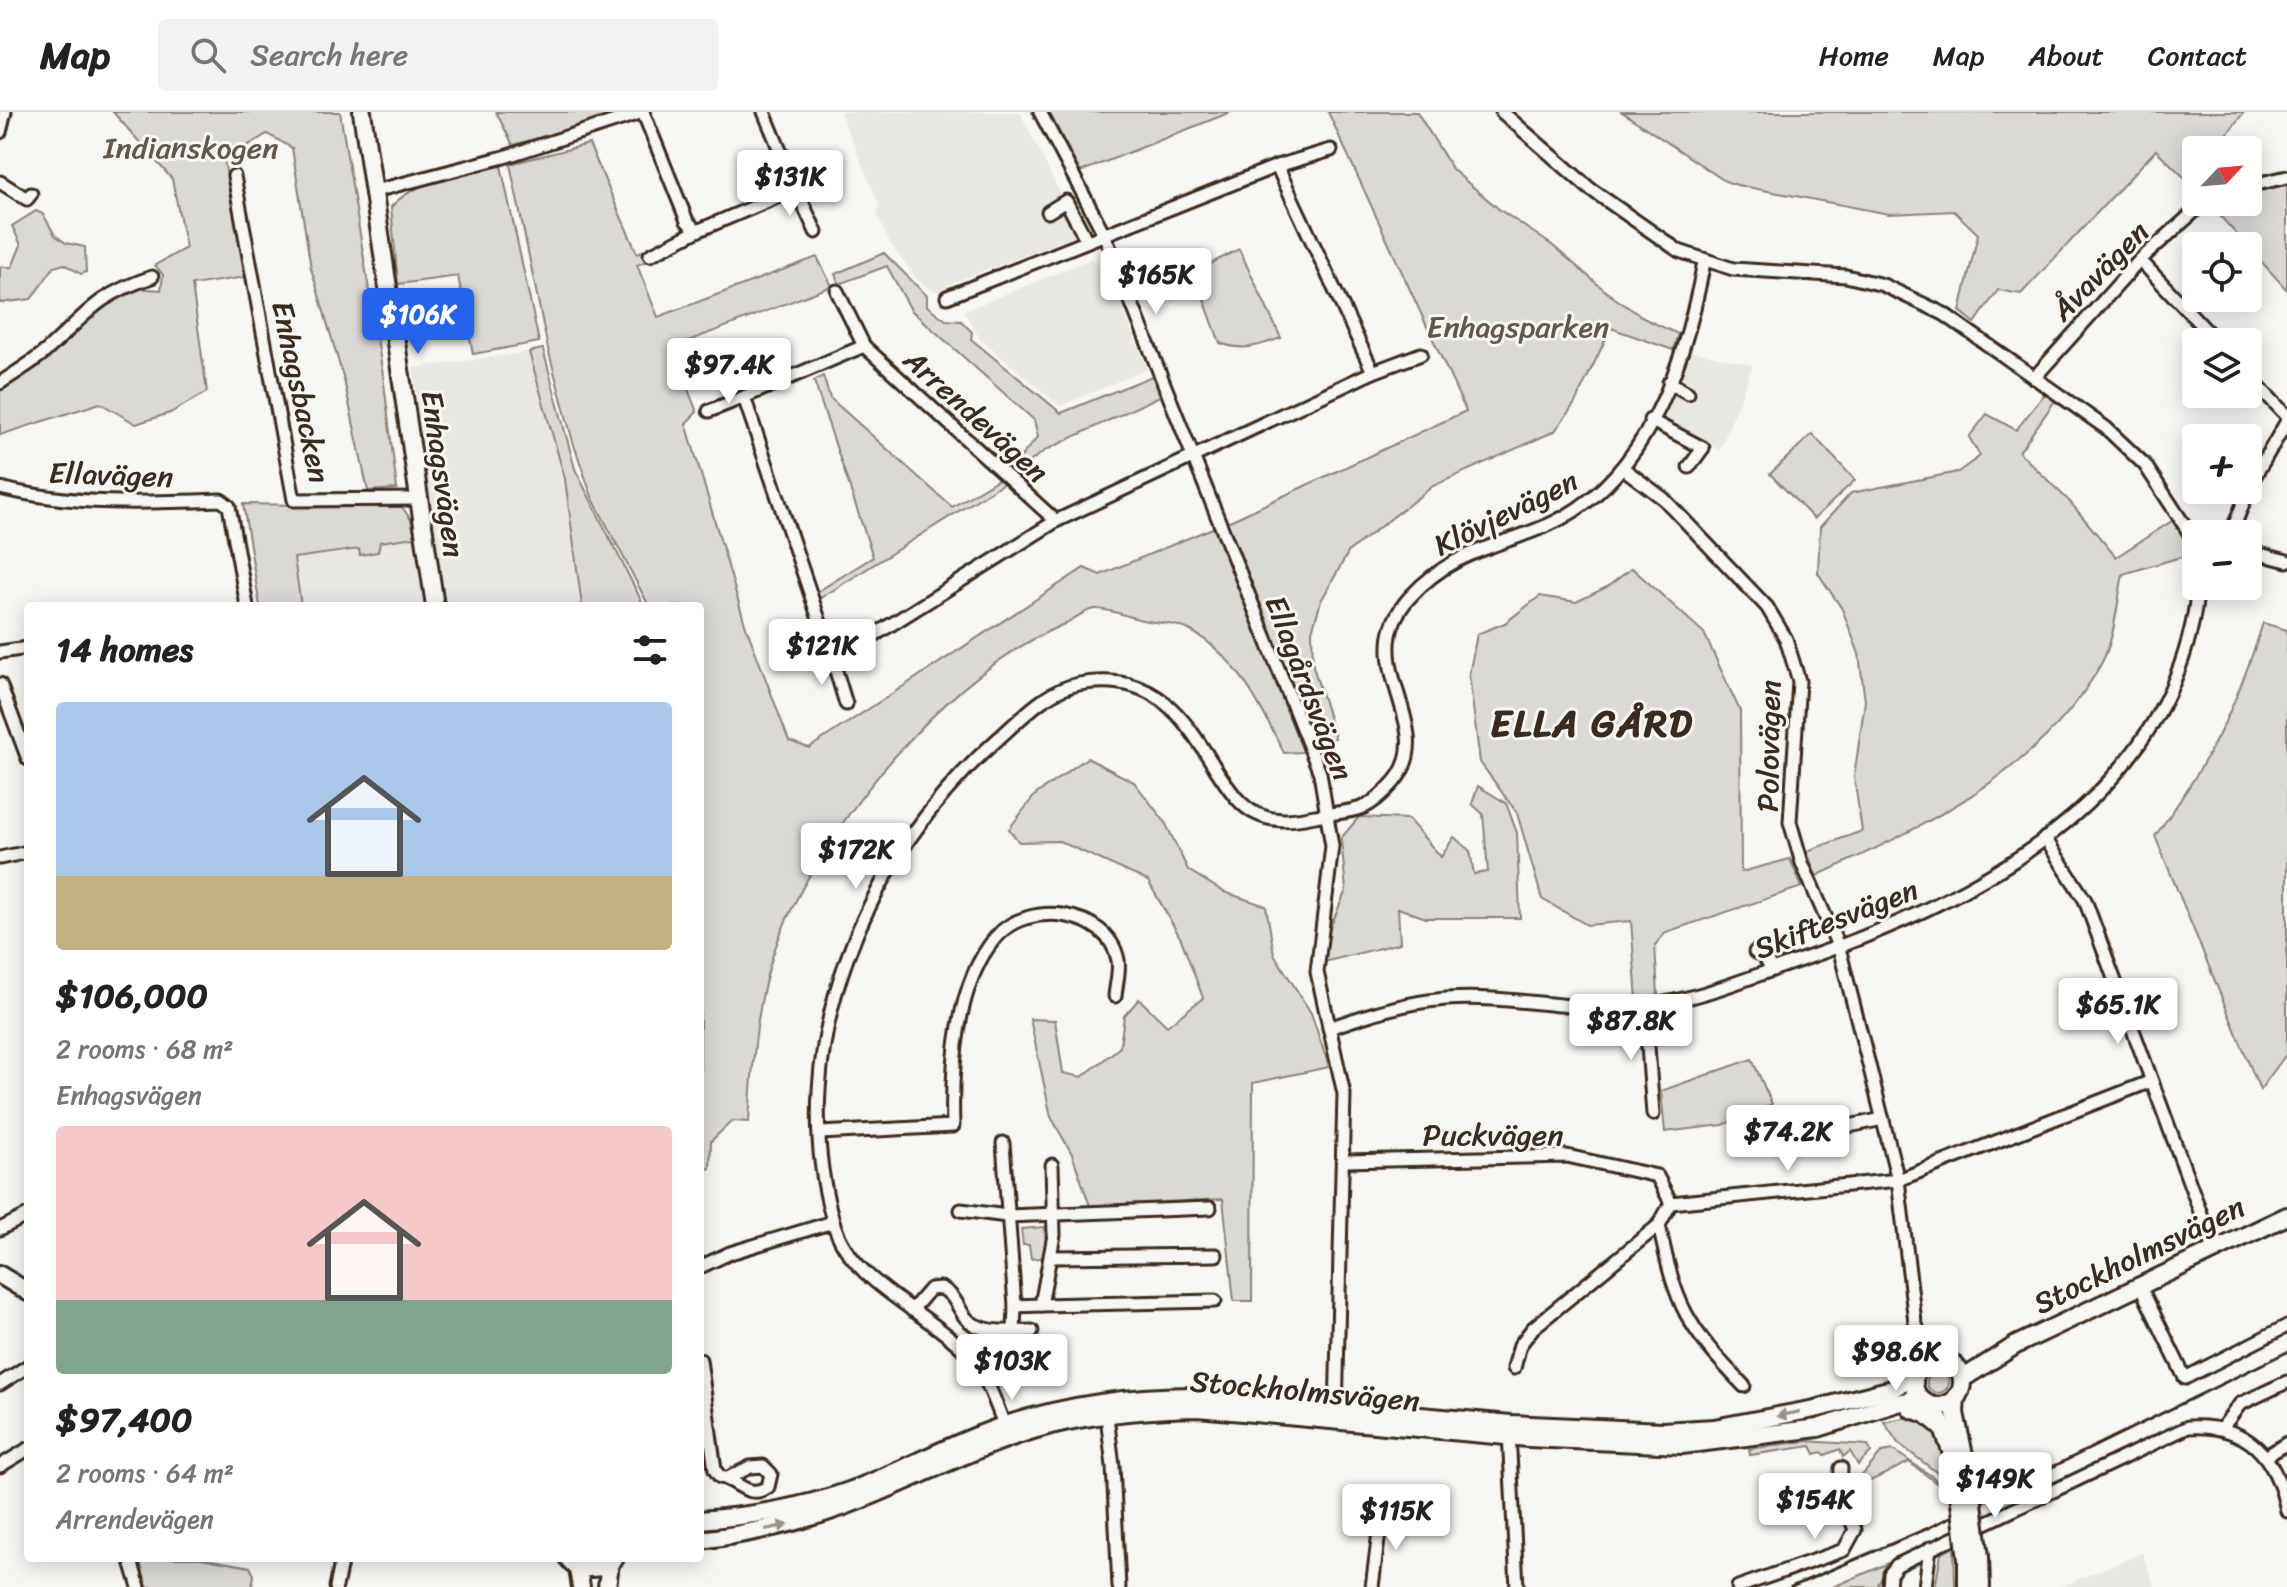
<!DOCTYPE html>
<html lang="en">
<head>
<meta charset="utf-8">
<style>
  :root { --surface:#fff; --page:#f2f2f2; --text:#222; --muted:#767676; --line:#e0e0e0; --accent:#2563eb }
  body { margin:0; font-family:Sriracha,sans-serif; background:var(--page); color:var(--text); height:100vh; display:flex; flex-direction:column; font-size:30px; white-space:nowrap }
  * { box-sizing:border-box; margin:0 }
  p { font-size:26px; color:var(--muted) }
  .icon { flex:none; width:44px; height:44px; fill:none; stroke:currentColor; stroke-width:2; stroke-linecap:round; stroke-linejoin:round }
  .map { position:relative; flex:1; overflow:hidden }
  .panel { position:absolute; left:24px; top:490px; width:680px; height:960px; display:flex; flex-direction:column; background:var(--surface); border-radius:8px; box-shadow:0 4px 20px #0003 }
  .panel>* { flex:none }
  .needle { width:52px; rotate:64deg }
  .fabs { position:absolute; left:2182px; top:24px; display:grid; gap:16px }
  .fabs a { display:grid; place-items:center; width:80px; height:80px; border-radius:8px; background:var(--surface); box-shadow:0 4px 20px #0003; font-size:40px }
  .price { position:absolute; translate:-50% -68px; padding:0 18px; border-radius:8px; background:#fff; color:#222; font-size:26px; line-height:52px; filter:drop-shadow(0 2px 4px #0008) }
  .price::after { content:''; position:absolute; left:50%; top:48px; width:24px; height:18px; margin-left:-12px; background:inherit; clip-path:polygon(0 0,100% 0,50% 100%) }
  .price.on { background:var(--accent); color:#fff }
  ul { padding:0; list-style:none }
  li { display:grid; align-content:center; gap:16px; height:424px; padding:0 32px }
  li span { display:grid; place-items:center; height:248px; border-radius:8px; color:#555 }
  li>.icon { margin-inline-start:auto }
  span .icon { width:144px; height:144px; fill:#fffc; stroke-width:1 }
  li b { font-size:34px }
  h2 { display:flex; justify-content:space-between; align-items:center; height:96px; padding:0 32px; font-size:34px }
  header { display:flex; align-items:center; gap:48px; box-sizing:border-box; height:112px; padding:0 40px; background:var(--surface); border-bottom:2px solid var(--line) }
  header strong { font-size:38px }
  nav { display:flex; gap:44px; margin-inline-start:auto; font-size:28px }
  .search { width:560px; height:72px; background:var(--page); display:flex; align-items:center; gap:20px; box-sizing:border-box; padding:0 28px; border-radius:8px; color:var(--muted); font-size:30px }
  .map>svg:first-child { display:block }
  .built { fill:#e8e7e2 }
  .green { fill:#dad9d3; stroke:#8a8278; stroke-width:2 }
  .lines { fill:none; stroke-linecap:round; stroke-linejoin:round }
  .street-casing { stroke:#3b2a1e; stroke-width:17 }
  .secondary-casing { stroke:#3b2a1e; stroke-width:22 }
  .street { stroke:#f6f6f2; stroke-width:11 }
  .secondary { stroke:#f6f6f2; stroke-width:16 }
  .rail { stroke:#3b2a1e; stroke-width:3 }
  .secondary-bridge-casing { stroke:#3b2a1e; stroke-width:22; stroke-linecap:butt }
  .secondary-bridge { stroke:#f6f6f2; stroke-width:16 }
  .oneway { fill:#989088 }
  .labels { text-anchor:middle; stroke-width:6; stroke-linejoin:round; paint-order:stroke }
  .park-label { font-size:30px; fill:#63564b; stroke:#f6f6f2 }
  .street-label { font-size:30px; fill:#3b2a1e; stroke:#f6f6f2 }
  .district-label { font-size:38px; font-weight:bold; letter-spacing:2px; fill:#3b2a1e; stroke:#f6f6f2 }
</style>
</head>
<body>
<header>
<strong>Map</strong>
<div class="search"><svg class="icon" aria-label="search" viewBox="0 0 24 24"><circle cx="10" cy="10" r="6"/><path d="M15 15l6 6"/></svg>Search here</div>
<nav><a>Home</a><a>Map</a><a>About</a><a>Contact</a></nav>
</header>
<div class="map">
<svg width="2287" height="1475" viewBox="0 0 2287 1475">
  <rect width="100%" height="100%" fill="#f6f6f2"/>
  <filter id="ink" filterUnits="userSpaceOnUse"><feTurbulence type="fractalNoise" baseFrequency=".0125" numOctaves="2"/><feDisplacementMap in="SourceGraphic" scale="16" xChannelSelector="R" yChannelSelector="G"/><feConvolveMatrix kernelMatrix="1 2 1 2 8 2 1 2 1" color-interpolation-filters="sRGB"/></filter>
  <g filter="url(#ink)">
    <g class="built">
      <path d="M840,0H1020L1080,122L946,173V182L930,177L917,167L890,131L877,103L879,92Z"/>
      <path d="M1091,147L1107,159L1147,257L1060,294L980,227L964,199Z"/>
      <path d="M1690,239L1753,253L1720,338L1661,306Z"/>
      <path d="M529,240L565,367L582,494H445L413,256Z"/>
      <path d="M415,425L425,494H301L294,446L359,436L361,443L378,440L380,430Z"/>
      <path d="M2142,1441L2155,1475H2060Z"/>
    </g>
    <g class="green">
      <path d="M113,0H340L383,263L397,377L368,379L344,268L311,156L292,36L267,22L224,48L246,165L192,173L207,280L170,301L136,312L100,291L0,323V275L82,206L134,176L161,178L163,163L155,153L186,136L172,67Z"/>
      <path d="M496,0H629L513,33Z"/>
      <path d="M1049,0H1231L1080,60Z"/>
      <path d="M1328,0H1417L1453,58L1500,98L1552,133L1609,182L1645,207L1678,222L1673,238L1611,216L1575,291L1555,319L1433,374L1349,439L1321,489L1312,519L1313,554L1335,626L1301,640L1284,641C1261,595 1237,543 1189,518C1176,511 1156,511 1142,508C1128,505 1108,496 1095,497C1084,498 1072,509 1062,513C949,562 837,698 786,809C757,872 753,942 749,1010L732,1009L711,1029L710,1056L700,1060V494H649L592,385L573,330L548,237L510,52L589,32L637,141L645,138L649,148L637,153L658,205L817,145L832,174L683,231L677,250L697,300L686,311L745,512L789,629L809,636L1084,456L1100,463L1234,407L1466,299Z"/>
      <path d="M1622,0H2244L2225,25L2235,38H2196V77L2156,38L2021,182L1998,178L1975,211L1960,199L1978,122L1954,99L1889,102L1737,73L1725,69Z"/>
      <path d="M501,54L539,230L473,242L458,164L398,172L391,95C415,67 466,63 501,54Z"/>
      <path d="M2287,69V178L2211,94L2248,90V82Z"/>
      <path d="M36,99L43,102L55,123L66,131L85,135L86,160L81,162L64,152L54,155L31,187L0,191V155H12L21,133L12,114Z"/>
      <path d="M1239,137L1281,226C1258,234 1244,240 1220,231L1194,160Z"/>
      <path d="M884,141L927,184V194L946,208L961,209L972,220L971,227L1061,301L1152,264L1160,284L1046,338L1014,361L1010,357L1038,325L1034,308L911,198L887,154L839,172L835,162Z"/>
      <path d="M543,237L575,357L644,494H582L565,367L529,240Z"/>
      <path d="M823,264L830,286L952,395L1000,366L1005,370L819,487L817,480L873,445L814,269Z"/>
      <path d="M2047,279L2057,286L2019,340L2070,390L2116,445L2175,407L2191,442L2123,462C2117,490 2115,528 2101,552C2043,659 1922,716 1816,764L1807,739L1862,719L1854,665L1865,589L1859,542L1842,497L1818,461L1820,415L1851,381L1958,360L1980,344L1969,325L1987,302L2016,318Z"/>
      <path d="M1812,322L1855,368L1814,407L1770,362Z"/>
      <path d="M243,392L402,395L411,408L415,425L380,430L378,440L360,443L359,437L294,446L301,494H260Z"/>
      <path d="M1632,456L1704,521L1740,599L1741,760L1790,747L1802,775L1666,820L1655,833L1658,883L1637,888L1631,809L1587,813L1542,787L1517,701L1480,650L1469,563L1477,522L1505,511L1540,484L1576,490L1607,475Z"/>
      <path d="M2263,511L2287,518V941L2260,978L2155,724C2209,651 2235,598 2263,511Z"/>
      <path d="M1087,646L1134,670L1165,710L1188,758L1224,780L1266,794L1274,842L1311,901L1329,955L1253,971L1252,1189H1234L1223,1087L1090,1094L1072,1042L1051,1005L1030,907L1055,908L1063,961L1082,965L1120,935L1124,904L1139,887L1167,914L1203,886L1181,827L1148,769L1059,729L1019,730L1009,717L1035,683Z"/>
      <path d="M1478,674L1506,691L1517,721L1520,806H1426L1398,796L1400,831L1324,850L1327,823L1346,778L1341,726L1359,705L1408,707L1441,745L1454,725L1470,739L1474,762L1488,760L1483,702L1472,692Z"/>
      <path d="M1752,947L1772,992L1723,1013L1665,1020L1661,979Z"/>
      <path d="M1044,1115L1048,1145L1031,1147L1029,1133H1023L1021,1117Z"/>
      <circle cx="1938" cy="1270" r="11"/>
      <path d="M1913,1304C1938,1315 1946,1344 1948,1369L1898,1331L1884,1310Z"/>
      <path d="M1805,1329L1868,1333L1871,1340L1858,1353L1850,1339L1843,1345L1840,1337L1825,1343L1822,1340L1815,1342L1811,1334L1750,1343L1749,1337Z"/>
      <path d="M1893,1338L1933,1365L1944,1377L1909,1350L1848,1380L1882,1340Z"/>
      <path d="M1954,1435L1955,1475H1935L1941,1442Z"/>
      <path d="M139,1446H201L250,1455L254,1463L252,1475H147Z"/>
      <path d="M1889,1451L1877,1475H1833Z"/>
    </g>
    <g class="lines">
      <defs>
        <g id="street">
          <path d="M643,0L687,109L697,119L796,77L764,0"/>
          <path d="M1040,0L1104,122L1320,661L1332,734L1317,860L1344,982L1336,1302"/>
          <path d="M1502,0L1589,76L1679,139L1733,157L1846,164L1883,173L1944,202L2106,316L2145,353L2196,431"/>
          <path d="M0,20L5,0"/>
          <path d="M1277,54L1331,38"/>
          <path d="M234,64L294,388L418,387"/>
          <path d="M0,70L27,87L31,82"/>
          <path d="M2248,74L2287,65"/>
          <path d="M796,77L816,120"/>
          <path d="M375,79L504,45L643,0"/>
          <path d="M1048,100L1066,89L1087,129"/>
          <path d="M650,143L697,119"/>
          <path d="M2140,148L2217,230"/>
          <path d="M837,179L864,234"/>
          <path d="M947,185L1277,54L1373,260L1056,409L864,234L744,285L833,549L1056,409"/>
          <path d="M1373,260L1421,242"/>
          <path d="M2248,263L2287,304"/>
          <path d="M2034,266L2140,148L2205,90"/>
          <path d="M1669,270L1688,281"/>
          <path d="M0,271C15,261 32,251 46,239C88,201 95,184 152,165"/>
          <path d="M709,299L744,285"/>
          <path d="M1650,308L1703,336L1689,355"/>
          <path d="M1624,357L1664,387L1767,495L1786,527L1799,569L1790,710L1802,751L1839,836L1868,949L1898,1068L1915,1210L1930,1248"/>
          <path d="M0,376C73,394 146,391 221,388L229,394L247,494"/>
          <path d="M2231,422L2252,369L2287,309"/>
          <path d="M2248,439L2287,449"/>
          <path d="M0,540L28,536"/>
          <path d="M833,549L846,592"/>
          <path d="M0,572L28,647"/>
          <path d="M2045,726L2085,788L2214,1137"/>
          <path d="M0,746L28,740"/>
          <path d="M1755,840L1763,843L1772,858"/>
          <path d="M1645,894L1653,1002"/>
          <path d="M1329,916C1367,903 1405,890 1446,887C1512,882 1578,902 1644,894C1693,889 1743,868 1789,852C1970,792 2177,687 2198,474"/>
          <path d="M1844,1015L1883,1007"/>
          <path d="M820,1021L953,1014C951,956 956,871 996,825C1027,788 1108,797 1118,848C1120,858 1116,873 1115,884"/>
          <path d="M1003,1031L1015,1194L1041,1193"/>
          <path d="M1345,1049L1567,1044L1657,1064L1671,1091"/>
          <path d="M1052,1053L1054,1123L1041,1193L1215,1189"/>
          <path d="M961,1098L1007,1104L1210,1096"/>
          <path d="M1659,1113C1676,1195 1686,1214 1744,1274"/>
          <path d="M0,1117L28,1103"/>
          <path d="M1052,1145L1216,1143"/>
          <path d="M700,1155L730,1141L833,1110"/>
          <path d="M2140,1174L2185,1266L2287,1214"/>
          <path d="M912,1198L930,1177L941,1176C954,1182 957,1194 965,1205C979,1223 1012,1219 1032,1219"/>
          <path d="M1014,1219L1015,1194"/>
          <path d="M700,1248L715,1358L720,1365C737,1367 747,1388 768,1375L771,1362L763,1354L750,1355L728,1366"/>
          <path d="M1514,1256L1520,1233L1533,1216L1659,1113L1671,1091L1898,1068L2149,970"/>
          <path d="M0,1272L28,1254"/>
          <path d="M1106,1296L1113,1354L1119,1475"/>
          <path d="M2222,1316L2240,1292L2287,1270"/>
          <path d="M1006,1318C996,1292 986,1260 965,1239C924,1197 850,1171 833,1109C783,934 866,743 998,627C1021,607 1046,578 1079,572C1154,559 1183,603 1217,659C1228,675 1239,694 1257,702C1276,711 1295,708 1315,704C1331,701 1349,701 1364,695C1375,690 1386,679 1394,670C1442,614 1350,550 1410,485C1452,439 1495,436 1548,413C1646,370 1686,248 1704,150"/>
          <path d="M1509,1321L1517,1475"/>
          <path d="M2267,1344L2287,1331"/>
          <path d="M0,1354L28,1337"/>
          <path d="M130,1446L139,1475"/>
          <path d="M336,1475L342,1446"/>
          <path d="M1372,1475L1382,1397"/>
          <path d="M1738,1475L1844,1438L1855,1418L1840,1378L1841,1356"/>
          <path d="M1889,1475L1890,1462L1897,1453L2188,1315C2248,1312 2276,1343 2287,1399"/>
          <path d="M1925,1475L1930,1436"/>
        </g>
        <g id="secondary">
          <path d="M362,0L435,494"/>
          <path d="M0,1163L28,1180"/>
          <circle cx="1938" cy="1270" r="24"/>
          <path d="M1962,1267L2016,1233L2287,1104"/>
          <path d="M1956,1285L1955,1301L1971,1376"/>
          <path d="M1911,1297L1926,1302L1943,1316"/>
          <path d="M1939,1306L1951,1339L1959,1382"/>
          <path d="M700,1408C753,1404 811,1394 860,1375C909,1356 956,1329 1006,1313C1067,1293 1133,1284 1197,1284L1511,1312L1663,1319L1714,1316L1815,1297L1892,1277L1915,1263"/>
          <path d="M700,1428C757,1421 811,1408 865,1386C930,1360 995,1325 1064,1310C1109,1300 1152,1297 1198,1296L1528,1326L1682,1333L1818,1316L1897,1291L1921,1287"/>
          <path d="M1980,1445L1981,1475"/>
          <path d="M568,1446L578,1457L603,1455L615,1446"/>
          <path d="M578,1457L581,1475"/>
          <path d="M607,1475L610,1451"/>
          <path d="M1967,1475V1447"/>
        </g>
      </defs>
      <use href="#street" class="street-casing"/>
      <use href="#secondary" class="secondary-casing"/>
      <use href="#street" class="street"/>
      <use href="#secondary" class="secondary"/>
      <path class="rail" d="M1791,1475L1926,1417L2287,1240"/>
      <defs>
        <g id="secondary-bridge">
          <path d="M1971,1376L1980,1445"/>
          <path d="M1959,1382L1967,1447"/>
        </g>
      </defs>
      <use href="#secondary-bridge" class="secondary-bridge-casing"/>
      <use href="#secondary-bridge" class="secondary-bridge"/>
    </g>
    <defs><path id="oneway-solid" d="M-6-.8H1V-3.2L6.5 0L1 3.2V.8H-6Z" transform="scale(2)"/></defs>
    <g class="oneway">
      <use href="#oneway-solid" transform="translate(1788 1302) rotate(169)"/>
      <use href="#oneway-solid" transform="translate(777 1415) rotate(-12)"/>
    </g>
  </g>
  <g class="labels">
    <g class="park-label">
      <text x="191" y="46">Indianskogen</text>
      <text x="1518" y="225">Enhagsparken</text>
    </g>
    <g class="street-label">
      <text transform="translate(2100 159) rotate(-46)" y="10">Åvavägen</text>
      <text transform="translate(301 280) rotate(78)" y="10">Enhagsbacken</text>
      <text transform="translate(976 304) rotate(42)" y="10">Arrendevägen</text>
      <text transform="translate(443 362) rotate(82)" y="10">Enhagsvägen</text>
      <text transform="translate(111 363) rotate(2)" y="10">Ellavägen</text>
      <text transform="translate(1506 401) rotate(-26)" y="10">Klövjevägen</text>
      <text transform="translate(1309 576) rotate(69)" y="10">Ellagårdsvägen</text>
      <text transform="translate(1769 634) rotate(-89)" y="10">Polovägen</text>
      <text transform="translate(1836 807) rotate(-21)" y="10">Skiftesvägen</text>
      <text x="1493" y="1033">Puckvägen</text>
      <text transform="translate(2139 1143) rotate(-26)" y="10">Stockholmsvägen</text>
      <text transform="translate(1305 1279) rotate(5)" y="10">Stockholmsvägen</text>
    </g>
    <g class="district-label">
      <text x="1592" y="624">ELLA GÅRD</text>
    </g>
  </g>
</svg>
<div class="fabs">
<a><svg class="needle" viewBox="-14 -14 28 28"><path d="M0-13l5 13h-10z" fill="#e53935"/><path d="M0 13l5-13h-10z" fill="#767676"/></svg></a>
<a><svg class="icon" aria-label="locate" viewBox="0 0 24 24"><circle cx="12" cy="12" r="6"/><path d="M12 2v4M12 18v4M2 12h4M18 12h4"/></svg></a>
<a><svg class="icon" aria-label="layers" viewBox="0 0 24 24"><path d="M12 4l9 5-9 5-9-5zM3 14l9 5 9-5"/></svg></a>
<a>+</a>
<a>−</a>
</div>
<b class="price" style="left:790px;top:106px">$131K</b>
<b class="price" style="left:1156px;top:204px">$165K</b>
<b class="price on" style="left:418px;top:244px">$106K</b>
<b class="price" style="left:729px;top:294px">$97.4K</b>
<b class="price" style="left:822px;top:575px">$121K</b>
<b class="price" style="left:856px;top:779px">$172K</b>
<b class="price" style="left:2118px;top:934px">$65.1K</b>
<b class="price" style="left:1631px;top:950px">$87.8K</b>
<b class="price" style="left:1788px;top:1061px">$74.2K</b>
<b class="price" style="left:1896px;top:1281px">$98.6K</b>
<b class="price" style="left:1012px;top:1290px">$103K</b>
<b class="price" style="left:1995px;top:1408px">$149K</b>
<b class="price" style="left:1815px;top:1429px">$154K</b>
<b class="price" style="left:1396px;top:1440px">$115K</b>
<section class="panel">
<h2>14 homes<svg class="icon" aria-label="filters" viewBox="0 0 24 24"><path d="M4 7h16M4 17h16"/><circle cx="9" cy="7" r="2"/><circle cx="15" cy="17" r="2"/></svg></h2>
<ul>
<li><span style="background:linear-gradient(#a9c7e8 70%,#c2b280 0)"><svg class="icon" aria-label="home" viewBox="0 0 24 24"><path d="M3 11l9-7 9 7M6 9v11h12V9"/></svg></span><div><b>$106,000</b><p>2 rooms · 68 m²</p><p>Enhagsvägen</p></div></li>
<li><span style="background:linear-gradient(#f6c9c9 70%,#7fa58c 0)"><svg class="icon" aria-label="home" viewBox="0 0 24 24"><path d="M3 11l9-7 9 7M6 9v11h12V9"/></svg></span><div><b>$97,400</b><p>2 rooms · 64 m²</p><p>Arrendevägen</p></div></li>
</ul>
</section>
</div>
</body>
</html>
